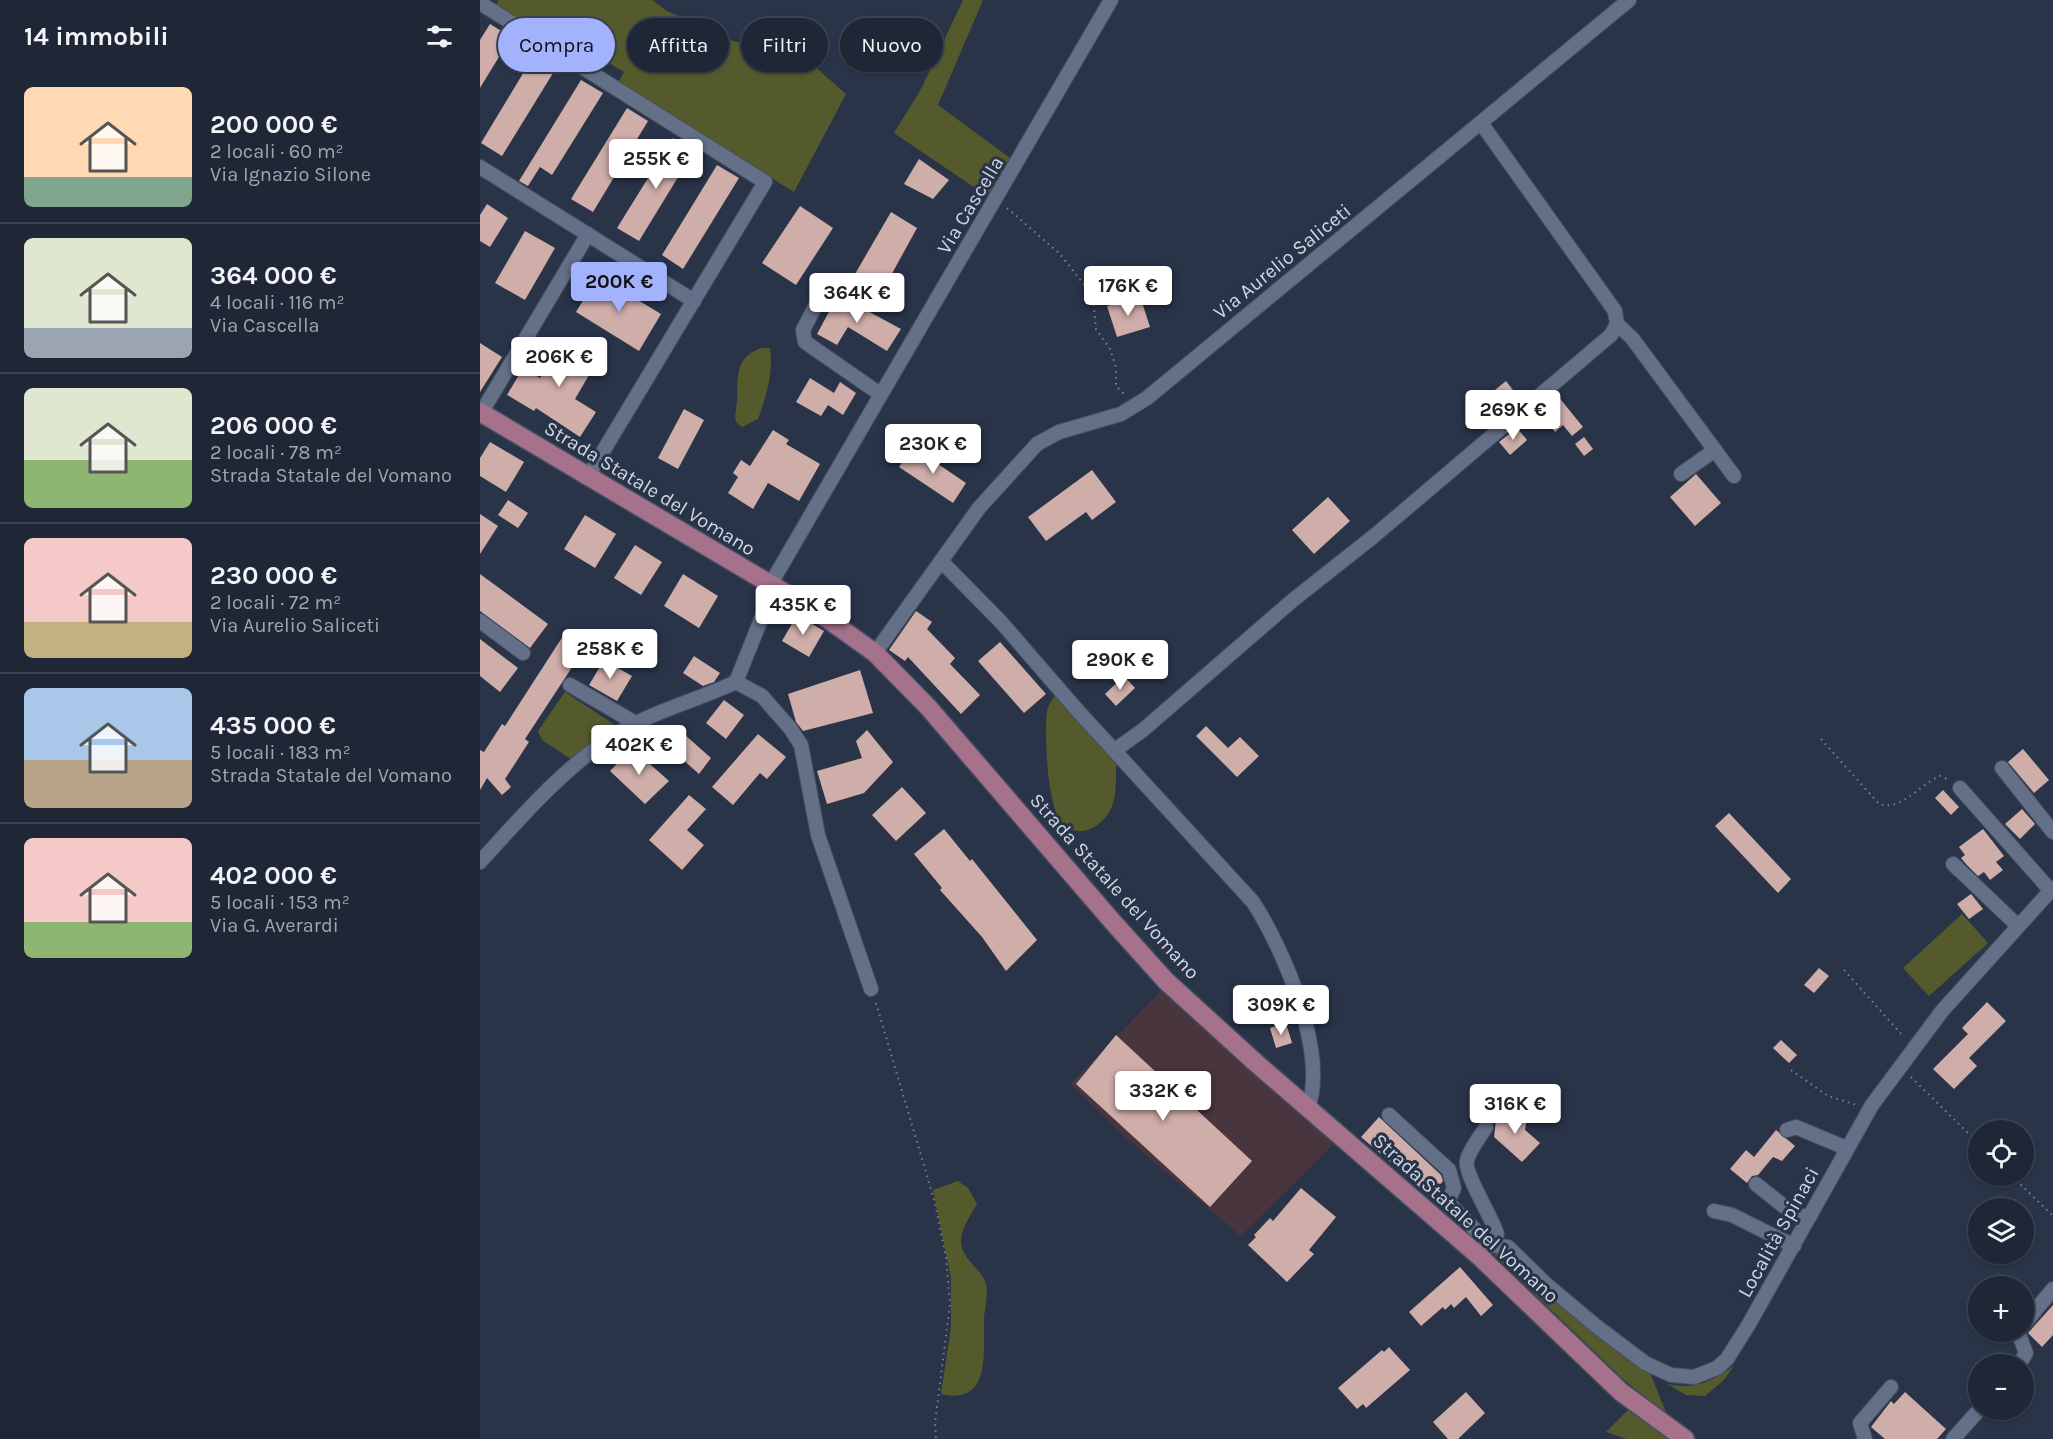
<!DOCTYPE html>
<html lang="it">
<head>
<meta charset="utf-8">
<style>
  :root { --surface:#1f2737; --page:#2c3342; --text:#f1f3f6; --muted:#a1a5ad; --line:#3c4452; --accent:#a3b2fd }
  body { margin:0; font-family:Karla,sans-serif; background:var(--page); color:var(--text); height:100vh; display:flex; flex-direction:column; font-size:22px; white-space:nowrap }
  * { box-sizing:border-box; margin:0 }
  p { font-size:20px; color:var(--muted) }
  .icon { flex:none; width:33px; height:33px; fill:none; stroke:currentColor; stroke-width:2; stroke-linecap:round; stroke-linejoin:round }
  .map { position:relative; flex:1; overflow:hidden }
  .sheet { display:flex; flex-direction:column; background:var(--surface); width:480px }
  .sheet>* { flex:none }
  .guide { position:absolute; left:18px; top:18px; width:570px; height:54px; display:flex; gap:12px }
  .buttons { position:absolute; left:1488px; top:1120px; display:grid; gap:12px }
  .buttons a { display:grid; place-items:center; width:66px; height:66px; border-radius:50%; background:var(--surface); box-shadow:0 2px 4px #0004,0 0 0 2px var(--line); font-size:30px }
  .price { position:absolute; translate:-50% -51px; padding:0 14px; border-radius:6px; background:#fff; color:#222; font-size:20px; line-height:39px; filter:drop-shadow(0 2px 3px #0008) }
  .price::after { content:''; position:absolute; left:50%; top:36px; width:18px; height:14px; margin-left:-9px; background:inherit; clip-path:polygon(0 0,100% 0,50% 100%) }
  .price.on { background:var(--accent); color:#111 }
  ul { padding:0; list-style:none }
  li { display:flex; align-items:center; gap:18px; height:150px; padding:0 24px }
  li+li { border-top:2px solid var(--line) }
  li span { display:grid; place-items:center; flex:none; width:168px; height:120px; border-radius:9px; color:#555 }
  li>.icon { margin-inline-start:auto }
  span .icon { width:72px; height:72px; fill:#fffc; stroke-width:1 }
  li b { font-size:26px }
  h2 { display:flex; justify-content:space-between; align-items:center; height:72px; padding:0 24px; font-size:26px }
  .tag { padding:0 21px; border-radius:27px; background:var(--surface); box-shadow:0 2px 4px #0004,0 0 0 2px var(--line); font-size:21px; line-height:54px }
  .tag.on { background:var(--accent); color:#111 }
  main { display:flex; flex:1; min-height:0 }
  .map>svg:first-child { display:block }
  .industrial { fill:#48353e }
  .green { fill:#555a2c }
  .building { fill:#cfada9 }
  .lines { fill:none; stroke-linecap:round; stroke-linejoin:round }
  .minor-casing { stroke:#464f61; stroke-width:16 }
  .major-casing { stroke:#464f61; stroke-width:21 }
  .path { stroke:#7a8394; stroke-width:2; stroke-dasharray:1.5 4.5; stroke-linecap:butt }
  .minor { stroke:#647088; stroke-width:14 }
  .major { stroke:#a6718b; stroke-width:18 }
  .labels { text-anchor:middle; stroke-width:6; stroke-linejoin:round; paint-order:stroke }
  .street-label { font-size:20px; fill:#cfd6e4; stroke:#293449 }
</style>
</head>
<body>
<main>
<section class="sheet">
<h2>14 immobili<svg class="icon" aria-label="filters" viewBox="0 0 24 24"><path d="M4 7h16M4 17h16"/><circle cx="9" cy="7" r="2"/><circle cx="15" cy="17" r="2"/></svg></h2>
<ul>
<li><span style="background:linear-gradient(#ffd9b3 75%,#7fa58c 0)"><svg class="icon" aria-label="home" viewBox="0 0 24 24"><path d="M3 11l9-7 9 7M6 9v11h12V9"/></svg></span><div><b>200 000 €</b><p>2 locali · 60 m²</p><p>Via Ignazio Silone</p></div></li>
<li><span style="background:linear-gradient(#dfe7d0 75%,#9aa5b1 0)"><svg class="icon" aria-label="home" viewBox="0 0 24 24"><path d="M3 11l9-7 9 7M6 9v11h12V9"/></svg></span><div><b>364 000 €</b><p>4 locali · 116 m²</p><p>Via Cascella</p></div></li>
<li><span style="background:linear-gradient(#dfe7d0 60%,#8fb573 0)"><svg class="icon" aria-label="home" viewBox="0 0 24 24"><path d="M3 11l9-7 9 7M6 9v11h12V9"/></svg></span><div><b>206 000 €</b><p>2 locali · 78 m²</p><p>Strada Statale del Vomano</p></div></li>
<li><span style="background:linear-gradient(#f6c9c9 70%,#c2b280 0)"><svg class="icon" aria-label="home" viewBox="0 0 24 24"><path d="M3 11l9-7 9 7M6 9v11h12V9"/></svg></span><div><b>230 000 €</b><p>2 locali · 72 m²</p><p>Via Aurelio Saliceti</p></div></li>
<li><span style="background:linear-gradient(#a9c7e8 60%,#b9a48a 0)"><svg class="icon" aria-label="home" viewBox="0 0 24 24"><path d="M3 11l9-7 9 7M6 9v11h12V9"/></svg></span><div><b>435 000 €</b><p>5 locali · 183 m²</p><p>Strada Statale del Vomano</p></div></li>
<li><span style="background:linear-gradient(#f6c9c9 70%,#8fb573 0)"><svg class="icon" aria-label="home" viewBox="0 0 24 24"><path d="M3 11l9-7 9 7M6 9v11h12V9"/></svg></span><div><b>402 000 €</b><p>5 locali · 153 m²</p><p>Via G. Averardi</p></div></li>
</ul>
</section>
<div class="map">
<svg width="1573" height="1439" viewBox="0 0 1573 1439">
  <rect width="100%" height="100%" fill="#293449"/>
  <path class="industrial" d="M685,987L854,1144L761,1236L647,1139L590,1084Z"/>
  <g class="green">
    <path d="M18,0H172L187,11L253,41L324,57L366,94L314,192L138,83L144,72L112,53L106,64L16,8Z"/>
    <path d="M483,0H503L458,105L530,158L510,198L414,133L441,89Z"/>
    <path d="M281,348H290C294,371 286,397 278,419L262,427L256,422C254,414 257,407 257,399C258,375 255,358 281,348Z"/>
    <path d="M85,692L135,725L127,736L94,761L62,740L58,731Z"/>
    <path d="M575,695L636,760C636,774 637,793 632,806C625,826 598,841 582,823C567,807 564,733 567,711C568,705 573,699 575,695Z"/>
    <path d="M1482,914L1508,943L1449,996L1423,968Z"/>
    <path d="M478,1181L488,1188L497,1204C491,1215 481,1228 481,1242C481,1259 502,1269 506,1284C509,1297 504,1308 504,1320C503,1351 512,1406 461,1394L471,1327V1278L453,1190Z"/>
    <path d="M1022,1251L1028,1254L1130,1343L1171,1375L1187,1415L1143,1379L1014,1255Z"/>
    <path d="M1254,1366L1244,1380L1225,1396L1206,1395L1187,1384C1217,1390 1229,1382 1254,1366Z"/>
    <path d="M1148,1410L1186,1437L1189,1439H1147L1126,1432Z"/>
  </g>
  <g class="building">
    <path d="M10,24L31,37L0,88V40Z"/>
    <path d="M56,52L78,65L22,156L1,143Z"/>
    <path d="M101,80L123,93L72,175L60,167L48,186L39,181Z"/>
    <path d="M147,108L168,121L113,212L91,199Z"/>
    <path d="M193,138L214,151L159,241L137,228Z"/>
    <path d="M439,159L469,180L453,199L424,184Z"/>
    <path d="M237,165L259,178L203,269L182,255Z"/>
    <path d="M7,204L28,218L10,247L0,241V215Z"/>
    <path d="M320,206L353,228L316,285L282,263Z"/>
    <path d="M411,212L437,228L403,290L375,274Z"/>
    <path d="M45,231L75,248L45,300L15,283Z"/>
    <path d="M118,276L181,314L159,351L96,312Z"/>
    <path d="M358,295L421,329L407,351L368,327L357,345L337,334Z"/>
    <path d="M660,296L670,327L637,337L627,306Z"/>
    <path d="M84,338L119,358L95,399L116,412L100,437L56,408L54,411L27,395L43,368L60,378Z"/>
    <path d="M0,343L22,357L0,392Z"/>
    <path d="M330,378L354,393L360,382L376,393L363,415L348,405L341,416L316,402Z"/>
    <path d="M1026,381L1033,390L1018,403L1010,394Z"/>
    <path d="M1077,395L1103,427L1092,436L1083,425L1075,432L1058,411Z"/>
    <path d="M204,409L224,420L198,469L178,458Z"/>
    <path d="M1037,428L1047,440L1030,455L1019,442Z"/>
    <path d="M293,430L309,440L306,444L340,464L319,501L288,483L273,509L248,493L258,477L253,473L261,460L270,466Z"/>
    <path d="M1104,437L1113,449L1104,456L1095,444Z"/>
    <path d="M10,442L44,462L26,492L0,476V458Z"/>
    <path d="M433,447L486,483L473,503L419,467Z"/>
    <path d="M612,470L636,502L612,520L606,512L566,541L548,517Z"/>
    <path d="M1216,474L1241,503L1215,526L1190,497Z"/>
    <path d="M848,497L870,521L834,554L812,530Z"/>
    <path d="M28,500L48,513L38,528L18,515Z"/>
    <path d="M0,514L18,526L0,554Z"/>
    <path d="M105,515L136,534L115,568L84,549Z"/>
    <path d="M155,545L182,562L161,595L134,578Z"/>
    <path d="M0,574L68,624L50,648L0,611Z"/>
    <path d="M203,574L238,596L219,628L184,606Z"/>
    <path d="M436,611L452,622L447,629L475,658L470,664L500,695L481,714L428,657L425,661L409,650Z"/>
    <path d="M317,615L344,631L329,657L302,641Z"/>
    <path d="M83,636L104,649L45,739L49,742L25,779L31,787L22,795L7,778L0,790V750L4,752L22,724L25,726Z"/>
    <path d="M0,639L38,668L20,692L0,676Z"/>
    <path d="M520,642L566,694L544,713L498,661Z"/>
    <path d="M214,656L240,673L234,682L223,686L203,673Z"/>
    <path d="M124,660L152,676L137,701L109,685Z"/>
    <path d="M380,670L393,713L323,731L316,722L308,694Z"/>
    <path d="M644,676L655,688L636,706L625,694Z"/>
    <path d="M244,700L264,715L246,739L226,723Z"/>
    <path d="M726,726L748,748L760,737L779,756L757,777L716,736Z"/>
    <path d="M196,727L231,758L219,774L183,742Z"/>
    <path d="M387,730L413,762L384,793L347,804L337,771L382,758L376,741Z"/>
    <path d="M278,734L306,757L287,779L280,773L253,805L232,787Z"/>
    <path d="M152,748L189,781L165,804L130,771Z"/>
    <path d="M1543,749L1569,780L1554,793L1528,762Z"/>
    <path d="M422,787L446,813L416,841L392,815Z"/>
    <path d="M1463,790L1479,807L1471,815L1455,798Z"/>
    <path d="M209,795L226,809L207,830L224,845L202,870L169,840Z"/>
    <path d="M1542,809L1555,824L1540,839L1525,824Z"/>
    <path d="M1249,813L1311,879L1298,893L1235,826Z"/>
    <path d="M464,829L490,861L492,859L557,940L526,971L502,937L460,890L462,888L434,854Z"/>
    <path d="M1503,829L1524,856L1516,862L1523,870L1510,880L1504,872L1498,876L1486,864L1481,858L1485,855L1479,847Z"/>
    <path d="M1491,894L1503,909L1489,919L1477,904Z"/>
    <path d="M1339,968L1349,976L1334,993L1324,985Z"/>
    <path d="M1507,1002L1526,1021L1489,1058L1497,1066L1474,1089L1453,1069L1488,1034L1482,1028Z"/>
    <path d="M806,1023L812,1043L796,1048L790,1028Z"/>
    <path d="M636,1035L772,1161L730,1207L596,1084Z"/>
    <path d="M1301,1040L1317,1055L1309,1063L1293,1048Z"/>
    <path d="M1017,1112L1047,1117L1045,1130L1060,1143L1042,1162L1014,1137Z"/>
    <path d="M899,1117L961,1175L963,1181L950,1196L881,1137Z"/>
    <path d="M1296,1130L1315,1146L1302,1161L1293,1157L1278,1175L1272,1176L1267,1183L1250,1169L1266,1150L1274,1157Z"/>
    <path d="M821,1188L856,1217L829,1250L834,1254L807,1282L768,1245L776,1237L774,1235L790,1218L793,1221Z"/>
    <path d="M980,1267L1013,1305L1001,1316L986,1297L974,1308L971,1304L965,1310L963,1307L941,1326L929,1312Z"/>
    <path d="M1573,1305V1335L1562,1347L1548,1333Z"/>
    <path d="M909,1347L930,1370L886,1408L883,1404L877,1409L858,1388L902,1350L904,1352Z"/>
    <path d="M986,1392L1005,1413L978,1439H968L953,1422Z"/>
    <path d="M1425,1392L1466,1429L1457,1439H1405L1391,1427L1411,1401L1414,1404Z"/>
  </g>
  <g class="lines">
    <defs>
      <g id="minor">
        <path d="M0,3L285,182L107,478"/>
        <path d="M0,167L214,301"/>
        <path d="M336,305L323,330L325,342L400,394"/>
        <path d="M1137,324L1152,338L1254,476"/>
        <path d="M0,415L108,234"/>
        <path d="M1201,474L1235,450"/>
        <path d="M462,562L521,622L598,711L773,902C804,950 848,1053 828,1108"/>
        <path d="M290,585L631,0"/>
        <path d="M0,621L43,653"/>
        <path d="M395,653L499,508L557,444L579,432L641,414L667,398L1149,0"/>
        <path d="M256,682L282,696L310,728L321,745L338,835L391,989"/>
        <path d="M90,685L157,724"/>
        <path d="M635,750L663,730L813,600L894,536L1131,335L1137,324L1135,311L1001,123"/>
        <path d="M1522,768L1573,832"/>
        <path d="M1480,788L1571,891"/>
        <path d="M0,862C41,817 86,765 138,733C174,711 218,700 256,682L294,587"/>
        <path d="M1473,864L1538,926"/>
        <path d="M909,1115L969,1170L974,1188L968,1202L1010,1245L1017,1234C1012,1217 983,1172 987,1160C990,1149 1000,1137 1006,1127"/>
        <path d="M1307,1130L1316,1127L1366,1148"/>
        <path d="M1276,1184L1316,1216H1330"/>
        <path d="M1234,1211L1252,1215L1314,1246"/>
        <path d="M999,1256L1010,1245L1028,1247L1067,1285L1116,1326L1165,1363L1191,1375L1214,1377L1237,1368L1247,1359L1269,1324L1392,1105L1462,1011L1573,888"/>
        <path d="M1544,1324L1573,1289"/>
        <path d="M1538,1332L1546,1353L1539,1365"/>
        <path d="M1385,1439L1380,1423L1411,1387"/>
        <path d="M1473,1439L1499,1410"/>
      </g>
      <path id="major" d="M0,412L339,613L395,653L448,707L632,921L686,981L776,1063L999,1256L1141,1392L1205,1439"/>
    </defs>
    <use href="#minor" class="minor-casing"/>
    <use href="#major" class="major-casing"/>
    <g class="path">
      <path d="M527,208L580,254L613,296L616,329L630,349L636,367V386L645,395"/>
      <path d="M1341,739L1399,804C1420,812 1439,785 1460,776L1469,780"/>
      <path d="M1364,970L1424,1037"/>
      <path d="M396,1003L455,1203L466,1257L470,1304L455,1423L456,1439"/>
      <path d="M1311,1070L1348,1096L1377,1105"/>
      <path d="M1431,1077L1498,1143"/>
      <path d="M1532,1176L1573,1216"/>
    </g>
    <use href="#minor" class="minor"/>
    <use href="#major" class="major"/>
  </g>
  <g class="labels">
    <g class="street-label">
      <text transform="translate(490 205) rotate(-59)" y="7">Via Cascella</text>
      <text transform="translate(802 261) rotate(-39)" y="7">Via Aurelio Saliceti</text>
      <text transform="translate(170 488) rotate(31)" y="7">Strada Statale del Vomano</text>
      <text transform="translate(635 886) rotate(48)" y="7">Strada Statale del Vomano</text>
      <text transform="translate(986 1218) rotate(42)" y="7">Strada Statale del Vomano</text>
      <text transform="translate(1298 1232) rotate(-61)" y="7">Località Spinaci</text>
    </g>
  </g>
</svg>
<div class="buttons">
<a><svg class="icon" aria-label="locate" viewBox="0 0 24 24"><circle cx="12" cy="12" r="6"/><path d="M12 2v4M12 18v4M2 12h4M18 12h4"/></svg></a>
<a><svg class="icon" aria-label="layers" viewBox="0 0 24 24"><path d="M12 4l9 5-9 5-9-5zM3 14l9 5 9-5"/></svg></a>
<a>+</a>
<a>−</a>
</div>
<b class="price" style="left:176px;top:190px">255K €</b>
<b class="price on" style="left:139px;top:313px">200K €</b>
<b class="price" style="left:648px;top:317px">176K €</b>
<b class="price" style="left:377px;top:324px">364K €</b>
<b class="price" style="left:79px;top:388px">206K €</b>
<b class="price" style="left:1033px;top:441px">269K €</b>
<b class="price" style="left:453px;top:475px">230K €</b>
<b class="price" style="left:323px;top:636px">435K €</b>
<b class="price" style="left:130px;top:680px">258K €</b>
<b class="price" style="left:640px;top:691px">290K €</b>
<b class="price" style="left:159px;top:776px">402K €</b>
<b class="price" style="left:801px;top:1036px">309K €</b>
<b class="price" style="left:683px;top:1122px">332K €</b>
<b class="price" style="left:1035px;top:1135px">316K €</b>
<div class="guide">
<a class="tag on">Compra</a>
<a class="tag">Affitta</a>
<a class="tag">Filtri</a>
<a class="tag">Nuovo</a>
</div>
</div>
</main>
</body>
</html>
